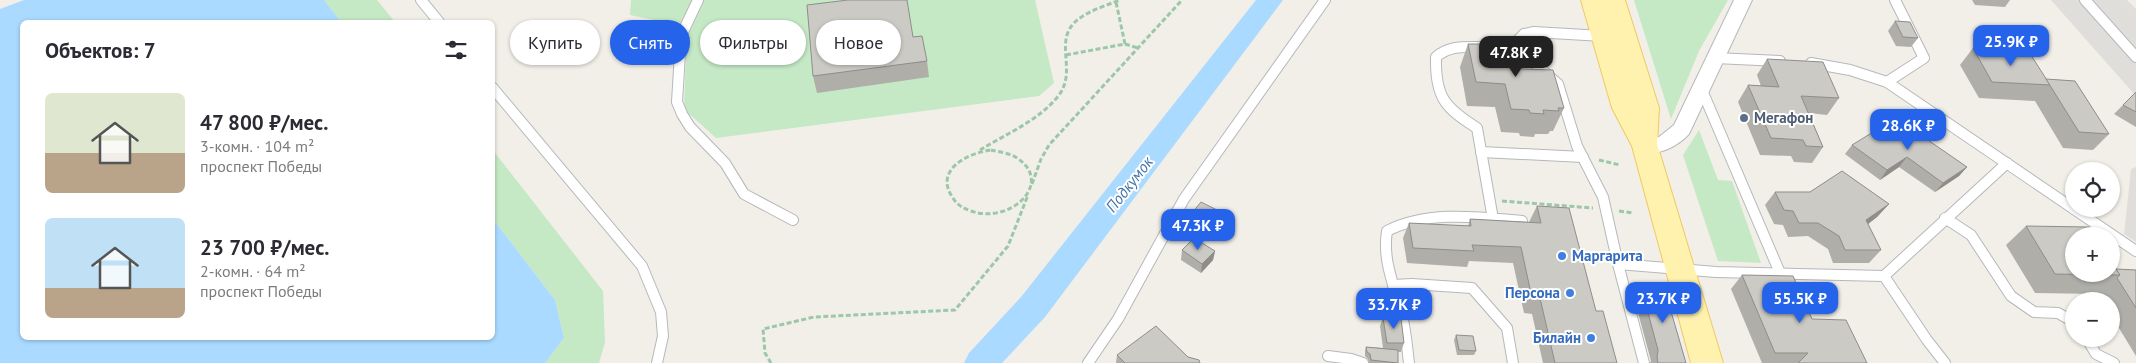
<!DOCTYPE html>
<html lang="ru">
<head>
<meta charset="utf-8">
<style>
  :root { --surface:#fff; --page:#f2f2f3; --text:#2b2b33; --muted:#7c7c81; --accent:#2563eb }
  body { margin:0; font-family:"PT Sans",sans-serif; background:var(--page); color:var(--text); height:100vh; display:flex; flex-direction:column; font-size:19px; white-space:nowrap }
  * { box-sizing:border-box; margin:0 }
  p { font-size:16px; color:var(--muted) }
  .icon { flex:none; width:28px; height:28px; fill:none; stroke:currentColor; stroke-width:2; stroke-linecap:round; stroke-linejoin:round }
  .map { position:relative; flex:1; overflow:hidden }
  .drawer { position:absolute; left:20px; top:20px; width:475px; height:320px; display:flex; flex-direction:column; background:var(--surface); border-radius:8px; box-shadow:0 1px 4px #0004 }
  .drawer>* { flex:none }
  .banner { position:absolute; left:510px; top:20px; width:475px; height:45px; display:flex; gap:10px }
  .tools { position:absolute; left:2065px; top:162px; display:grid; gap:10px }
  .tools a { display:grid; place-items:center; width:55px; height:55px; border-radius:50%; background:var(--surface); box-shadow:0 1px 4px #0004; font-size:25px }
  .price { position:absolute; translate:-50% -42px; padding:0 11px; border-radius:10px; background:var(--accent); color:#fff; font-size:16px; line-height:32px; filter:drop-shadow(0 1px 2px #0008) }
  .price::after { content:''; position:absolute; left:50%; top:30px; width:15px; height:11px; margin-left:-8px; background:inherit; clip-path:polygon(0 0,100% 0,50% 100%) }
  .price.current { background:#222; color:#fff }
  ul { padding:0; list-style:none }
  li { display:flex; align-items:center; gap:15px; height:125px; padding:0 25px }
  li span { display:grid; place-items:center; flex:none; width:140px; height:100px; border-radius:8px; color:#555 }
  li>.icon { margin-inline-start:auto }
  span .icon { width:60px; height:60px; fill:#fffc; stroke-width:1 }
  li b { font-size:21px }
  h2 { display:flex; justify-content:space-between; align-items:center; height:60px; padding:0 25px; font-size:21px }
  .pill { padding:0 18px; border-radius:22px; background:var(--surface); box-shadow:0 1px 4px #0004; font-size:18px; line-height:45px }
  .pill.current { background:var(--accent); color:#fff }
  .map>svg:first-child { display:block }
  .industrial { fill:#e0deda }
  .green { fill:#c5e8c5 }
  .water { fill:#aadaff }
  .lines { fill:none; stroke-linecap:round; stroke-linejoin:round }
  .river { fill:#aadaff; fill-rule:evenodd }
  .service-casing { stroke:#b5b8bc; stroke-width:12 }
  .minor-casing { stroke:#b5b8bc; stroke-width:2 }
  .primary-casing { stroke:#f2c960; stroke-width:2 }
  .path { stroke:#9cc7a9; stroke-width:3; stroke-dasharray:5 2.5; stroke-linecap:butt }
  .service { stroke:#fff; stroke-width:10 }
  .minor { fill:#fff; fill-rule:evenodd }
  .primary { fill:#fff2af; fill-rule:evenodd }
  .wall { fill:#afaea9 }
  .shaded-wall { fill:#8f8d8a }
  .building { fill:#cccac5; stroke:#8f8d8a }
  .service-dot { fill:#5c6f8a; stroke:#fff; stroke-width:2 }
  .shop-dot { fill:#3f7fe0; stroke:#fff; stroke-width:2 }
  .labels { text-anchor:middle; stroke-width:4; stroke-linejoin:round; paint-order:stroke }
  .service-label { font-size:15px; font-weight:bold; fill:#4e5e75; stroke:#fff; text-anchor:start }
  .shop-label { font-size:15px; font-weight:bold; fill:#366cbe; stroke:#fff; text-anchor:end }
  .water-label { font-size:16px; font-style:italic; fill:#4174aa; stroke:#fff }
</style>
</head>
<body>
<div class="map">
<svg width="2136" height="363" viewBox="0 0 2136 363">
  <rect width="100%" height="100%" fill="#f1efe8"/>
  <g class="industrial">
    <path d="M2051,0H2127L2136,9V96Z"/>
    <path d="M2136,167V242L2124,234L2131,169Z"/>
  </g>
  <g class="green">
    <path d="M324,0H377L395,22H341Z"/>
    <path d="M631,0H1035L1054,83L1039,96L716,138L684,109L687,27L630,15Z"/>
    <path d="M1634,0H1728L1699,51L1671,119Z"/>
    <path d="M1699,130L1718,180L1732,181L1761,263L1718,261L1683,155Z"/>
    <path d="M492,149L603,291L605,342L599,363H545L564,338L555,300L493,219Z"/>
  </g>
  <path class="water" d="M24,0H324L341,22H22V338H492L493,219L555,300L564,338L545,363H0V9Z"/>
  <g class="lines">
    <path class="river" d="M1256,0H1283L1045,317L1002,363H964L969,353L1021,297Z"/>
    <defs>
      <g id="service">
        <path d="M421,0L439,22"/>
        <path d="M698,0L681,36L677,102L682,114L690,127L725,163L744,194L793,220"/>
        <path d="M2085,0L2136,57"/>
        <path d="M1603,36L1534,32L1524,34L1519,39V47L1525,55L1558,84L1577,146L1603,197L1618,264L1716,272L1884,276L2007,163"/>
        <path d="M1478,47C1462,47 1449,46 1436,57C1435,97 1445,108 1477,128L1493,219"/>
        <path d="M1715,58L1780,61"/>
        <path d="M1811,63L1850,70L1887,82L2074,209"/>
        <path d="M1887,82L1924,58L1895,0"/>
        <path d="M492,87L642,266L661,312L663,336L657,363"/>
        <path d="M1701,88L1780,273"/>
        <path d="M1481,152L1583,157"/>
        <path d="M2074,209L2136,251"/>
        <path d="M1945,218L1971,235L2011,296L2034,312L2058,313L2074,322"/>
        <path d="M1618,264L1644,363"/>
        <path d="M1884,276L1927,340L1945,363"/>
        <path d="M1393,285L1412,284L1472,288L1507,328L1513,363"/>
        <path d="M2087,339L2096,354L2114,363"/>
        <path d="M1328,356L1351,359L1363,363"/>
        <path d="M1088,363L1118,319L1184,199L1325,0"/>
        <path d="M1409,363C1407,347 1406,331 1402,316C1395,287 1382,261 1387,231C1428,210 1478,217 1522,221"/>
      </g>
      <path id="minor" d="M1734,0H1752L1689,134C1676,148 1656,157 1638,151L1635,146L1638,141L1659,137L1674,125Z"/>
      <path id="primary" d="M1581,0H1625L1659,108L1657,144L1723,363H1691L1632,146L1612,108Z"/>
    </defs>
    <use href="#service" class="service-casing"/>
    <use href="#minor" class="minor-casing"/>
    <use href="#primary" class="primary-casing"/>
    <g class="path">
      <path d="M1125,44L1138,48"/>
      <path d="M1066,55L1125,44L1116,2"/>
      <path d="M980,150C1006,134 1040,120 1059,95C1077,71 1054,42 1075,22C1087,11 1105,6 1120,0"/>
      <path d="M991,150C999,152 1010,153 1017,158C1055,183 1010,225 971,211C963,208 957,205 953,198C933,170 968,153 991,150Z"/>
      <path d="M1599,160L1620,165"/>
      <path d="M1032,184L1041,159L1049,145L1182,0"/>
      <path d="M1502,201L1593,208"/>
      <path d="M1619,211L1633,213"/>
      <path d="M771,363L765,353L763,329L814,317L955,310L1008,246L1028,195"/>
    </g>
    <use href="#service" class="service"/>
    <use href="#minor" class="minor"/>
    <use href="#primary" class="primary"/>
  </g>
  <g class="wall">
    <path d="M1972,0H2010L2005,7L1975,5Z"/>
    <path d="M1895,21L1918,38L1911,47L1896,46L1888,31Z"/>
    <path d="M913,37L927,61L929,77L817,93L813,76Z"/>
    <path d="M1497,41L1512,46L1522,69L1564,108L1553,131H1550L1548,134H1535L1534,137L1520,136L1519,133L1501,132L1495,107L1467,106L1460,67L1468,44H1496Z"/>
    <path d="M1973,48L2046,79L2109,134L2093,150L2063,148L2035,101L1979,98L1960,65Z"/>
    <path d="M1767,59L1839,98L1827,115L1809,113L1823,147L1812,163L1794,162L1791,156L1760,155L1738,102L1748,85L1761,86L1757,75Z"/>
    <path d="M2136,92V127L2114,114Z"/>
    <path d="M1852,145L1967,167L1959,176L1935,192L1899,167L1880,180L1845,154Z"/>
    <path d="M1775,192L1889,204L1877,217L1868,224L1881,250L1869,263H1833L1828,249L1808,236L1788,237L1783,225L1774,224L1765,205Z"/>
    <path d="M1537,206L1596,311L1617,363H1543L1532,314L1524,313L1513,263L1469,261L1467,267L1407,263L1403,238L1409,223L1468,226L1470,219L1529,222Z"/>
    <path d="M1217,210L1215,220L1201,237L1186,229L1187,219Z"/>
    <path d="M2026,226L2116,269L2136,270V356L2111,315V301H2103L2098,294L2035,293L2006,245Z"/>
    <path d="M1182,250L1215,251L1213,260L1201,273L1181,260Z"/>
    <path d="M1742,275L1812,319L1867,363H1762L1731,289Z"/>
    <path d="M1640,283L1686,363H1650L1651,361L1633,294Z"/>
    <path d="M1383,318L1404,343L1401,352H1398V363H1369L1368,359L1365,356V351L1366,347L1383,348L1380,326Z"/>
    <path d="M1456,335L1476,351L1474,355H1457L1454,340Z"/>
    <path d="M1117,355L1188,357L1200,363H1116Z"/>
  </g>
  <g class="shaded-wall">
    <path d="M1907,157L1899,167L1880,180L1887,170Z"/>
    <path d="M1967,167L1959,176L1935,192L1943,183Z"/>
    <path d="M1889,204L1877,217L1855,234L1866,220Z"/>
    <path d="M1217,210L1215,220L1201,237L1203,228Z"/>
    <path d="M1215,251L1213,260L1201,273L1202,264Z"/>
  </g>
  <g class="building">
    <path d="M848,0H907L913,37L922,36L927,61L813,76L807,5Z"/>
    <path d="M1895,21L1910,22L1918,38L1903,37Z"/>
    <path d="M1497,41H1510L1512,46L1517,47L1522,69L1553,70L1564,108H1558L1559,111L1543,110L1544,114L1530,113L1529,110L1511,109L1505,84L1476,82L1468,44H1498Z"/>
    <path d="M1973,48L2029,52L2050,85L1992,82Z"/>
    <path d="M1767,59L1823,62L1839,98L1801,96L1823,147L1806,146L1803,140L1771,138L1748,85L1779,87Z"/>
    <path d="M2046,79L2075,81L2109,134L2079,132Z"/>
    <path d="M2136,92V112L2123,105Z"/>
    <path d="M1896,118L1967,167L1943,183L1907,157L1887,170L1852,145Z"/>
    <path d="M1842,171L1889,204L1866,220L1881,250H1845L1839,236L1818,223H1799L1793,211L1784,210L1775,192H1810Z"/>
    <path d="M1201,202L1217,210L1203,228L1187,219Z"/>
    <path d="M1537,206L1569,208L1596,311H1603L1617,363H1555L1540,298H1532L1521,247L1472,245L1474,251L1413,248L1409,223L1471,226L1470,219L1541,223Z"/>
    <path d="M2026,226L2089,227L2095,236H2074V274H2111V261L2120,275L2055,274Z"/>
    <path d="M1194,238L1215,251L1202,264L1182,250Z"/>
    <path d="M2116,269L2136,270V308L2117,278L2120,275Z"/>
    <path d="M1742,275L1793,276L1812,319L1846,320L1867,363H1798L1808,353H1775Z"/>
    <path d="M1640,283L1663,284L1686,363H1658L1657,357L1658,350Z"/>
    <path d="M1383,318H1401L1404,343H1387Z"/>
    <path d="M1156,326L1188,357L1199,360L1200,363H1125L1117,355Z"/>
    <path d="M1456,335L1473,336L1476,351L1459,350Z"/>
    <path d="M1366,347L1398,350V363L1371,360L1370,354L1367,352Z"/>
  </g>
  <circle class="service-dot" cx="1744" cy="118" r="5"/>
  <g class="shop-dot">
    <circle cx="1562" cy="256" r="5"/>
    <circle cx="1570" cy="293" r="5"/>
    <circle cx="1591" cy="338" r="5"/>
  </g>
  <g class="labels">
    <g class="service-label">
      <text x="1754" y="123">Мегафон</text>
    </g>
    <g class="shop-label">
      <text x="1572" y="261" text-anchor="start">Маргарита</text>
      <text x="1560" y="298">Персона</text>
      <text x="1581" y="343">Билайн</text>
    </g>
    <g class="water-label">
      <text transform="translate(1129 184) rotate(-52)" y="6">Подкумок</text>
    </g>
  </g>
</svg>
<div class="tools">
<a><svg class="icon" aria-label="locate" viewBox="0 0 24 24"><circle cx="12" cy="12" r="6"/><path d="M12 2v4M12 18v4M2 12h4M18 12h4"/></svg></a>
<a>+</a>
<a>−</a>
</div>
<b class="price" style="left:2011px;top:67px">25.9K ₽</b>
<b class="price current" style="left:1516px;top:78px">47.8K ₽</b>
<b class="price" style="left:1908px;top:151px">28.6K ₽</b>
<b class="price" style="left:1198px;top:251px">47.3K ₽</b>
<b class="price" style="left:1663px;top:324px">23.7K ₽</b>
<b class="price" style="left:1800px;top:324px">55.5K ₽</b>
<b class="price" style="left:1394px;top:330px">33.7K ₽</b>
<div class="banner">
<a class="pill">Купить</a>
<a class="pill current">Снять</a>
<a class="pill">Фильтры</a>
<a class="pill">Новое</a>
</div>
<section class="drawer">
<h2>Объектов: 7<svg class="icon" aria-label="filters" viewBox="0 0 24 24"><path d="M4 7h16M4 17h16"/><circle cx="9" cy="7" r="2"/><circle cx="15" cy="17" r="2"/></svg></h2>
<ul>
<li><span style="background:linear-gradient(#dfe7d0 60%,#b9a48a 0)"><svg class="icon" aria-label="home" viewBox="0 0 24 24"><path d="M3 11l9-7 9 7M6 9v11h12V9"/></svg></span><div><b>47 800 ₽/мес.</b><p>3-комн. · 104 m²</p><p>проспект Победы</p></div></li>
<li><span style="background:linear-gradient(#bfe0f5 70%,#b9a48a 0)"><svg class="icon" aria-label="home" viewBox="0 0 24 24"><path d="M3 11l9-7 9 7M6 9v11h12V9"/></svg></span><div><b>23 700 ₽/мес.</b><p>2-комн. · 64 m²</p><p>проспект Победы</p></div></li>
</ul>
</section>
</div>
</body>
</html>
